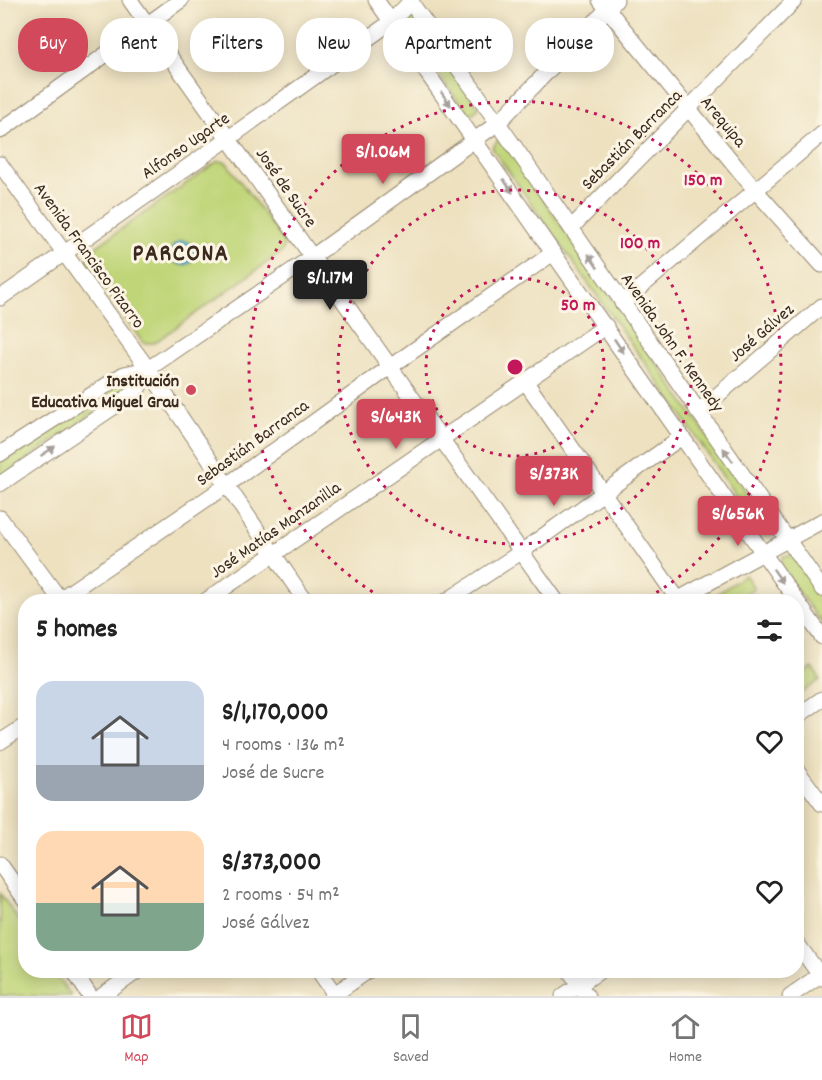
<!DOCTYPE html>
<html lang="en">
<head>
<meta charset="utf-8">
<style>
  :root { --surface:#fff; --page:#f2f2f2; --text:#222; --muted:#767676; --line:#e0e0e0; --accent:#d1495b }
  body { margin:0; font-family:Dekko,sans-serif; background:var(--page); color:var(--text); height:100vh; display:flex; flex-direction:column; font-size:22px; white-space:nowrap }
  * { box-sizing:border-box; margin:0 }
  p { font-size:20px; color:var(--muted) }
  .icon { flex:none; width:33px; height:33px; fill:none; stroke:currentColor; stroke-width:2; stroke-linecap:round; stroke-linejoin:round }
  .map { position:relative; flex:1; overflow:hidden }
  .drawer { position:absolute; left:18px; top:594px; width:786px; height:384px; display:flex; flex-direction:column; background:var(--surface); border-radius:24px; box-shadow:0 3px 15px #0003 }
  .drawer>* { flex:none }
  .hud { position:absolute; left:18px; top:18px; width:786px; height:54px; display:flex; gap:12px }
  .price { position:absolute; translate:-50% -51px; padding:0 14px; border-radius:6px; background:var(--accent); color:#fff; font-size:20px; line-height:39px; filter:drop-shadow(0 2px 3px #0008) }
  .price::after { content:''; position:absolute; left:50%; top:36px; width:18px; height:14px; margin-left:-9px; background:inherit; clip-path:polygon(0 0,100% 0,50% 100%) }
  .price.active { background:#222; color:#fff }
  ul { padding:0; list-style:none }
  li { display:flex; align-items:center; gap:18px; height:150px; padding:0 18px }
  li span { display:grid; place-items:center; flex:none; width:168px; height:120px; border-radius:18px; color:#555 }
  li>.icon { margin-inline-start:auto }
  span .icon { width:72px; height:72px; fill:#fffc; stroke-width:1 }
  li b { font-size:26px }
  h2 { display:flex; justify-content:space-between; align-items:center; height:72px; padding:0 18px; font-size:26px }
  .pill { padding:0 21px; border-radius:24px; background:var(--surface); box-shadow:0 3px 15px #0003; font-size:21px; line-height:54px }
  .pill.active { background:var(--accent); color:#fff }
  .menu { display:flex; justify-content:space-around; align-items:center; height:84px; border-top:2px solid var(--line); background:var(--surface); font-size:16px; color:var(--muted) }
  .menu a { display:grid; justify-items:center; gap:3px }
  .menu .active { color:var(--accent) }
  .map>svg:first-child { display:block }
  .green { fill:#c0d578; stroke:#7e804b; stroke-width:1.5 }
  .water { fill:#5db7db; stroke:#4c707c; stroke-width:1.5 }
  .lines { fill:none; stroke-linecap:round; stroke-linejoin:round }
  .minor-casing { stroke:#94866f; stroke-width:17 }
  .minor { stroke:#fff; stroke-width:15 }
  .oneway { fill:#a79f9a }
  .ring { fill:none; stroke:#c2185b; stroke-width:3; stroke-dasharray:3 6 }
  .poi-dot { fill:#d1495b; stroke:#fcf5e5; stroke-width:2 }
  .labels { text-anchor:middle; stroke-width:6; stroke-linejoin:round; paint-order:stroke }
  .street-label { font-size:18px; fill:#3b2a1e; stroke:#fcf5e5 }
  .poi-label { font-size:18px; font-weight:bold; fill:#3b2a1e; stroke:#fcf5e5; text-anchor:end }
  .district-label { font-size:24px; font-weight:bold; letter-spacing:1.5px; fill:#3b2a1e; stroke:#fcf5e5 }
  .centre { fill:#c2185b; stroke:#fcf5e5; stroke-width:3 }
  .ring-label { font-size:18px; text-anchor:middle; font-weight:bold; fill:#c2185b; stroke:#fcf5e5; stroke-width:6; stroke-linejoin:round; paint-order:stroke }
</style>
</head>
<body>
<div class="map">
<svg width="822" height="996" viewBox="0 0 822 996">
  <rect width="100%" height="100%" fill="#fcf5e5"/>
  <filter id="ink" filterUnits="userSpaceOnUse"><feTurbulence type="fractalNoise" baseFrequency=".0167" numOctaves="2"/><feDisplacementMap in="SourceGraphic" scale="12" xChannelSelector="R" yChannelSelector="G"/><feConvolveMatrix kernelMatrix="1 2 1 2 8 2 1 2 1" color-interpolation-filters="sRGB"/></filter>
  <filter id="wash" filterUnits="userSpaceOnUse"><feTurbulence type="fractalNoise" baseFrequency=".008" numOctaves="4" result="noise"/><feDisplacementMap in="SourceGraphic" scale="24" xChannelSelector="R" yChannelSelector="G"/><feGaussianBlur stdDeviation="1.35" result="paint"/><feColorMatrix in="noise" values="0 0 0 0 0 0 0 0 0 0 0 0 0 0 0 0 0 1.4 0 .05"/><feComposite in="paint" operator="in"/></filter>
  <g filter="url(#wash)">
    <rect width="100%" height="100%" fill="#ede1c0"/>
    <g class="green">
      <path d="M413,15L479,108L469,116L401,23Z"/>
      <path d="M499,139L505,144L770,527H757L667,394L492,148Z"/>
      <path d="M218,161L226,162L285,243L282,252L154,343H143L87,263L89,252Z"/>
      <path d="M128,377L133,378V385L0,478V459Z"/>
      <path d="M783,556H794L822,598V624L780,566Z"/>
      <path d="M745,575L754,588L735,601H707Z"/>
      <path d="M813,668L820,680L797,696V677Z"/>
      <path d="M0,893L25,930L26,970L53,971L71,996H0Z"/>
    </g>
    <circle class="water" cx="183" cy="253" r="12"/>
  </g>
  <g filter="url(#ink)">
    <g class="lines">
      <defs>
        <g id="minor">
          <path d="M130,0L557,602"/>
          <path d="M376,0C526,211 672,426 822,637"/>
          <path d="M409,0L498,123L822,589"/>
          <path d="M600,0L756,191L822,265"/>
          <path d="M0,131L181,0"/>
          <path d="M0,164L148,369L306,602"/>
          <path d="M571,228L795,0"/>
          <path d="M0,298L229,138L391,22L412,0"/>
          <path d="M622,303L822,134"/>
          <path d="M525,381L677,598"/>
          <path d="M698,412L822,306"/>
          <path d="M0,454L124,374L148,369L312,257L498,123L616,0"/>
          <path d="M0,484L137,391L148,369"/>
          <path d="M0,518L62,602"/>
          <path d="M60,599L227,485L390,367L553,253"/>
          <path d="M204,602L606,326"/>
          <path d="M445,602L521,552L680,438"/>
          <path d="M673,602L822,521"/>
          <path d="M796,717L822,699"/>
          <path d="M0,742L26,725"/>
          <path d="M796,769L822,804"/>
          <path d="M0,864L26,901"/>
          <path d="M796,942L822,978"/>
          <path d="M73,970L90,996"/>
          <path d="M318,970L336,996"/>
          <path d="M569,970L587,996"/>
          <path d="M102,996L139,970"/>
          <path d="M332,996L369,970"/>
          <path d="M563,996L601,970"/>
          <path d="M790,996L820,975"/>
        </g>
      </defs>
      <use href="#minor" class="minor-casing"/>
      <use href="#minor" class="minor"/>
    </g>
    <defs><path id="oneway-solid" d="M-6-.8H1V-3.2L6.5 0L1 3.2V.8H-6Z" transform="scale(1.5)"/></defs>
    <g class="oneway">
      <use href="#oneway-solid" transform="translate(446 99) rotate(55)"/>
      <use href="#oneway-solid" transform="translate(508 186) rotate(56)"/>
      <use href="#oneway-solid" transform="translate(593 261) rotate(-124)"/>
      <use href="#oneway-solid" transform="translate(619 346) rotate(56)"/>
      <use href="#oneway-solid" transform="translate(48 451) rotate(-34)"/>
      <use href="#oneway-solid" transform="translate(728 455) rotate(-125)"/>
      <use href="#oneway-solid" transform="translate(778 576) rotate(55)"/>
    </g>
  </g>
  <g class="ring">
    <circle cx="515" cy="367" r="89"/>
    <circle cx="515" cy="367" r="177"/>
    <path d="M388 601A266 266 0 1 1 642 601"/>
  </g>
  <circle class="poi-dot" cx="191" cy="390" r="6"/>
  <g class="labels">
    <g class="street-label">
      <text transform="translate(724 121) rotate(50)" y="6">Arequipa</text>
      <text transform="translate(631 139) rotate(-45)" y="6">Sebastián Barranca</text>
      <text transform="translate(185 145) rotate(-35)" y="6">Alfonso Ugarte</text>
      <text transform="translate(287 187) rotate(55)" y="6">José de Sucre</text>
      <text transform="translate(90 255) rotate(54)" y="6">Avenida Francisco Pizarro</text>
      <text transform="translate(761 332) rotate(-41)" y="6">José Gálvez</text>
      <text transform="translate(673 342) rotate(55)" y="6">Avenida John F. Kennedy</text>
      <text transform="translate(252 442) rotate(-36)" y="6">Sebastián Barranca</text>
      <text transform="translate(275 529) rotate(-35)" y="6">José Matías Manzanilla</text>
    </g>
    <g class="poi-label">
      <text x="179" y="386">Institución<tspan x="179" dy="21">Educativa Miguel Grau</tspan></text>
    </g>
    <g class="district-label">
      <text x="181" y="260">PARCONA</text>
    </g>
  </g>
  <circle cx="515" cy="367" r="9" class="centre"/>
  <g class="ring-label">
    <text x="703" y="185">150 m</text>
    <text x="640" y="248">100 m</text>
    <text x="578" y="310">50 m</text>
  </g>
</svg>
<b class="price" style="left:383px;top:185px">S/1.06M</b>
<b class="price active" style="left:330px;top:311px">S/1.17M</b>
<b class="price" style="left:396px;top:450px">S/643K</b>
<b class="price" style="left:554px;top:507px">S/373K</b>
<b class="price" style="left:738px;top:547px">S/656K</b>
<div class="hud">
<a class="pill active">Buy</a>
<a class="pill">Rent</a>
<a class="pill">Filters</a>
<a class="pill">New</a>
<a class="pill">Apartment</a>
<a class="pill">House</a>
</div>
<section class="drawer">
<h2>5 homes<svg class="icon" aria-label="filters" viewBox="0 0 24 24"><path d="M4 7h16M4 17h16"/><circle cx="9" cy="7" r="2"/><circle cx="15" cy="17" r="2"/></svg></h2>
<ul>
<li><span style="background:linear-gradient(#c9d6e8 70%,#9aa5b1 0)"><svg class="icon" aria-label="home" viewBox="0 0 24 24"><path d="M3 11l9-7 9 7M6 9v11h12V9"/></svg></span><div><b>S/1,170,000</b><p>4 rooms · 136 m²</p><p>José de Sucre</p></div><svg class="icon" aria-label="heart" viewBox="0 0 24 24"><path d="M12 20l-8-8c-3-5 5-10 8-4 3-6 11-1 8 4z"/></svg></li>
<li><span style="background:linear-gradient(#ffd9b3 60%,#7fa58c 0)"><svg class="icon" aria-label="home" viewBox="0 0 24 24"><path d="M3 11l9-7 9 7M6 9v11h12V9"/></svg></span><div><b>S/373,000</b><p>2 rooms · 54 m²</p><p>José Gálvez</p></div><svg class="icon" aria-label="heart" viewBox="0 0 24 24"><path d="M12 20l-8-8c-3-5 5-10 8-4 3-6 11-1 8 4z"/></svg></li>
</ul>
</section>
</div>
<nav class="menu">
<a class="active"><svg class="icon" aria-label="map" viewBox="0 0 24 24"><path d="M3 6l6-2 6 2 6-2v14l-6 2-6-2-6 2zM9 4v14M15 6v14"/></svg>Map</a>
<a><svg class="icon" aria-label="saved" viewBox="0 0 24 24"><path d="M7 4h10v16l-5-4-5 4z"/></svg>Saved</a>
<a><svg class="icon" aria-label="home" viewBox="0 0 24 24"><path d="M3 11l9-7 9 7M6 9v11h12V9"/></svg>Home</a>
</nav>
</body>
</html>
